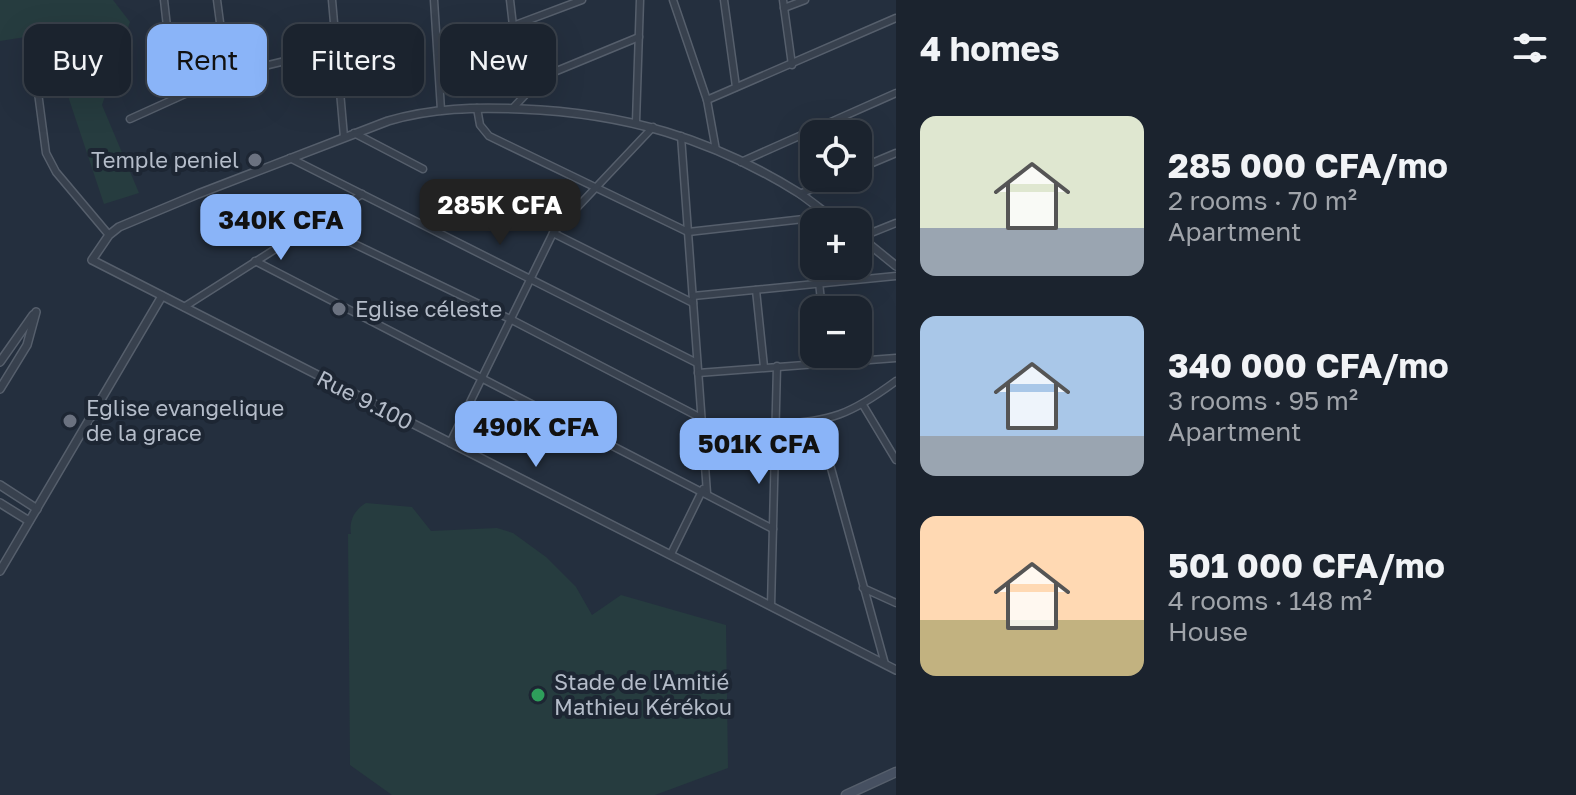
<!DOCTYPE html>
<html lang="en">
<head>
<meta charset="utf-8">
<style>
  :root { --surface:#1b232e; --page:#242b36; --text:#f1f3f6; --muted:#a0a4aa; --line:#39404a; --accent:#8ab4f8 }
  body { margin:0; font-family:"Golos Text",sans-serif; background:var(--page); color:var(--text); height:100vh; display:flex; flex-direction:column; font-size:30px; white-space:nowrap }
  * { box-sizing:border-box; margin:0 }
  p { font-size:26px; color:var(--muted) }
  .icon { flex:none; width:44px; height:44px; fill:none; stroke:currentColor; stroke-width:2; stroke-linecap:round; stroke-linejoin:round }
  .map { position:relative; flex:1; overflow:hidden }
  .panel { display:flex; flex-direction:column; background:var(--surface); width:680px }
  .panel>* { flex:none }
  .top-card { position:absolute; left:24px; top:24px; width:752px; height:72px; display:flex; gap:16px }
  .controls { position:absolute; left:800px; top:120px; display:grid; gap:16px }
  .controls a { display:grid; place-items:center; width:72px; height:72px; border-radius:16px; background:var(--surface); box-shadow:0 8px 32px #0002,0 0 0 2px var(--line); font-size:40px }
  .price { position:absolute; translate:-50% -68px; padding:0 18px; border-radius:16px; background:var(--accent); color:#111; font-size:26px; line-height:52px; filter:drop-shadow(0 2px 4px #0008) }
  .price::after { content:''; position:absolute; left:50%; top:48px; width:24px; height:18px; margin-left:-12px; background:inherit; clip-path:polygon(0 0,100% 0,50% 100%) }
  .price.selected { background:#222; color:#fff }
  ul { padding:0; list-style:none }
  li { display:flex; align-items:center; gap:24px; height:200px; padding:0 24px }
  li span { display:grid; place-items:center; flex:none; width:224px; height:160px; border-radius:16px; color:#555 }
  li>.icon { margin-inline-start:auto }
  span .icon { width:96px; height:96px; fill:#fffc; stroke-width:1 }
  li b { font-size:34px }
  h2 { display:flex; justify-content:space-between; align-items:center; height:96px; padding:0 24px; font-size:34px }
  .chip { padding:0 28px; border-radius:16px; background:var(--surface); box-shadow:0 8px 32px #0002,0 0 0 2px var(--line); font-size:28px; line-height:72px }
  .chip.selected { background:var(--accent); color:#111 }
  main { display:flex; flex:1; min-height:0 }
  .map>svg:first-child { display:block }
  .green { fill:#263c3f }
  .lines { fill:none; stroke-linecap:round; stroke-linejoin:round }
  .minor-casing { stroke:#565f6c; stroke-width:9 }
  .tertiary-casing { stroke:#565f6c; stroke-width:10 }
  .secondary-casing { stroke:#565f6c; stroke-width:11 }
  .minor { stroke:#38414e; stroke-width:6 }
  .tertiary { stroke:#38414e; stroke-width:7 }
  .secondary { stroke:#465061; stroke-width:8 }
  .worship-dot { fill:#6b7280; stroke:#1d2633; stroke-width:3 }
  .leisure-dot { fill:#2e9e5b; stroke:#1d2633; stroke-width:3 }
  .labels { text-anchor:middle; stroke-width:8; stroke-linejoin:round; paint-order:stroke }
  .poi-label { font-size:22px; fill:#b4bcc9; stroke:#1d2633; text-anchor:start }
  .street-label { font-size:22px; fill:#b4bcc9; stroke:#1d2633 }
</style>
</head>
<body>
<main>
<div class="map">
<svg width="896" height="795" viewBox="0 0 896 795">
  <rect width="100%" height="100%" fill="#242f3e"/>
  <g class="green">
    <path d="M0,0H113L130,22L102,105L139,193L104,204L64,84L67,24L32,36L0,41Z"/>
    <path d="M366,503L412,507L431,531L497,528L513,533L546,557L576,587L592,615L621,595L726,625L728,768L655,795H392L350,765L348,534H351C349,521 354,510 366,503Z"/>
  </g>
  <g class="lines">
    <defs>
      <g id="minor">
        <path d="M164,0L175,98"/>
        <path d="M217,0L227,75"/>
        <path d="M332,0L344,137"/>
        <path d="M434,0L441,110"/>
        <path d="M510,0L513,26"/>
        <path d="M673,0L707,100L716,150"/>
        <path d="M724,0L736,87"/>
        <path d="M783,0L792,65"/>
        <path d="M784,8L805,0"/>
        <path d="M32,47L46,153L56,172L109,235"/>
        <path d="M438,54L582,0"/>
        <path d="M707,100L896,18"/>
        <path d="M477,108L480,125L489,136L688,232L830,216"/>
        <path d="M513,108L542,77L639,37"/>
        <path d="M130,119L227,75L335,49"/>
        <path d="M636,122L640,0"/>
        <path d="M354,133L423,169"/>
        <path d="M681,136L707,493"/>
        <path d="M290,158L697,363"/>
        <path d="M741,162L896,93"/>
        <path d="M858,169L896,153"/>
        <path d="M800,194L837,178"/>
        <path d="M313,224L512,320L701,418"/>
        <path d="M553,233L693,303"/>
        <path d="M861,237L896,223"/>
        <path d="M255,261L773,529"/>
        <path d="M819,282L822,310"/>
        <path d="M756,290L764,367"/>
        <path d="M693,296L896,276"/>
        <path d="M184,307L362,194"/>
        <path d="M698,373L896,358"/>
        <path d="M863,405L896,460"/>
        <path d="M818,421L885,664"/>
        <path d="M775,425C832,421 850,415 896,381"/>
        <path d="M450,443L553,233L653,127"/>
        <path d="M671,554L703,489"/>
        <path d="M863,588L896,603"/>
        <path d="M771,606L777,366"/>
      </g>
      <g id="tertiary">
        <path d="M838,222C825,213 812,202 799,193C711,138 624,113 521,109C475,107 432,108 388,121L198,194L119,227L109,235L92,260L896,670"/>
        <path d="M858,235L896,266"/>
        <path d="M0,362L33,315"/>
        <path d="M0,389L27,345L36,312"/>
        <path d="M0,485L37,509"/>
        <path d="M0,503L29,521"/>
        <path d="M0,571L162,296"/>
      </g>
      <path id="secondary" d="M846,795L896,772"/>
    </defs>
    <use href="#minor" class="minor-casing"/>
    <use href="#tertiary" class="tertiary-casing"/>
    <use href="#secondary" class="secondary-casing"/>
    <use href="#minor" class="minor"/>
    <use href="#tertiary" class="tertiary"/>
    <use href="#secondary" class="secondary"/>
  </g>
  <g class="worship-dot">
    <circle cx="255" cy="160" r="8"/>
    <circle cx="339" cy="309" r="8"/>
    <circle cx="70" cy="421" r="8"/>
  </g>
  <circle class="leisure-dot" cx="538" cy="695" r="8"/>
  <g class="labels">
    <g class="poi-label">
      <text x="239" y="168" text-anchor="end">Temple peniel</text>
      <text x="355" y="317">Eglise céleste</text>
      <text x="86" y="416">Eglise evangelique<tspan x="86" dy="25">de la grace</tspan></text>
      <text x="554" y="690">Stade de l'Amitié<tspan x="554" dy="25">Mathieu Kérékou</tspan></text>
    </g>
    <g class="street-label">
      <text transform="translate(365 400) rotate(27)" y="8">Rue 9.100</text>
    </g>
  </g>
</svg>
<div class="controls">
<a><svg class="icon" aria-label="locate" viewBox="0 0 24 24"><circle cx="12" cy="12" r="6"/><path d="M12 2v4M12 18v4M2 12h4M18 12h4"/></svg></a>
<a>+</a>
<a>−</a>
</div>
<b class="price selected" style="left:500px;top:247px">285K CFA</b>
<b class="price" style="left:281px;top:262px">340K CFA</b>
<b class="price" style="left:536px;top:469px">490K CFA</b>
<b class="price" style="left:759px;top:486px">501K CFA</b>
<div class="top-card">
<a class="chip">Buy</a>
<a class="chip selected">Rent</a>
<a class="chip">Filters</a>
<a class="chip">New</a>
</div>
</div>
<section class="panel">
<h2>4 homes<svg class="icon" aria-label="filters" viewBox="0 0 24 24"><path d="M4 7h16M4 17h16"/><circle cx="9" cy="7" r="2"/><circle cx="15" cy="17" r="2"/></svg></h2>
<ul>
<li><span style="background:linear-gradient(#dfe7d0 70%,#9aa5b1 0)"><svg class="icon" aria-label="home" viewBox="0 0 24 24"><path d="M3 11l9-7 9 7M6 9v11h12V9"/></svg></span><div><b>285 000 CFA/mo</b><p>2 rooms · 70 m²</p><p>Apartment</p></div></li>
<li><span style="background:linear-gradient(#a9c7e8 75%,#9aa5b1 0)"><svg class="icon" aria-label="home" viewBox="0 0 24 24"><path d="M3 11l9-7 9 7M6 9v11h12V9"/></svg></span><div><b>340 000 CFA/mo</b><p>3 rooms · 95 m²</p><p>Apartment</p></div></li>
<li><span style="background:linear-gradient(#ffd9b3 65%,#c2b280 0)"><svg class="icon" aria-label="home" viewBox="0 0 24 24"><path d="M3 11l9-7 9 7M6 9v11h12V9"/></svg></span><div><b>501 000 CFA/mo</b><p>4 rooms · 148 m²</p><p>House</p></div></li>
</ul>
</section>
</main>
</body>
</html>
